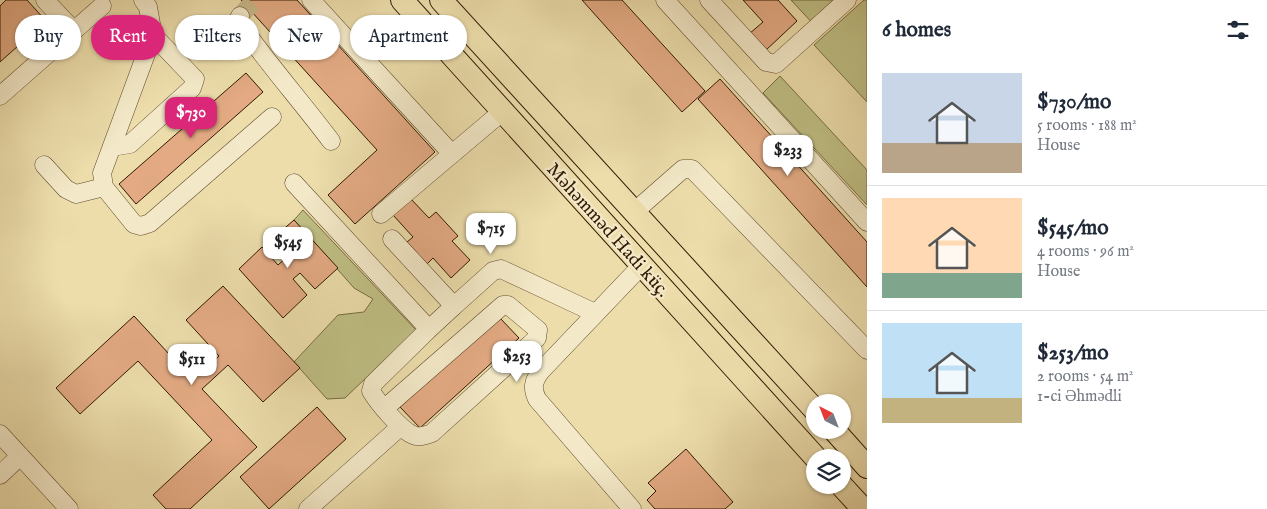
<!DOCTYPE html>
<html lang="en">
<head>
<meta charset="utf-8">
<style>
  :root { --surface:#fff; --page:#f6f6f7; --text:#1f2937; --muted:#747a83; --line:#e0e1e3; --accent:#db2777 }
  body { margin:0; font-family:"IM FELL English",serif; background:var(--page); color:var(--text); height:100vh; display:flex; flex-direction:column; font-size:19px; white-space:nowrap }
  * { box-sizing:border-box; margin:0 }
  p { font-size:16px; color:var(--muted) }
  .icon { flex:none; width:28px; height:28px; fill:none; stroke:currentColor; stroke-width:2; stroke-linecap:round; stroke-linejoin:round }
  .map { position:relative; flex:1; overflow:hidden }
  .side { display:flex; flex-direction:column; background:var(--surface); width:400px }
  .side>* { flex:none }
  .hud { position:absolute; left:15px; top:15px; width:475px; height:45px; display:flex; gap:10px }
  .needle { width:32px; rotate:318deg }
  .tools { position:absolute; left:806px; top:394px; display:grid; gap:10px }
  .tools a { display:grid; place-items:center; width:45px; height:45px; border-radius:50%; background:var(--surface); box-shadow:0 1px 4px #0004; font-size:25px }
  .price { position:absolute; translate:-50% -42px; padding:0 11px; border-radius:10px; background:#fff; color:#222; font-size:16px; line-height:32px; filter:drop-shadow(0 1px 2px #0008) }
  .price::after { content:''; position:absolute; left:50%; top:30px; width:15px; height:11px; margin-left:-8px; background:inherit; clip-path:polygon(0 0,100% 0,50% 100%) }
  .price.current { background:var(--accent); color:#fff }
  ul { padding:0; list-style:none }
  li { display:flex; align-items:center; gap:15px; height:125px; padding:0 15px }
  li+li { border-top:1px solid var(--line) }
  li span { display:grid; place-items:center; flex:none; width:140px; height:100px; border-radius:0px; color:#555 }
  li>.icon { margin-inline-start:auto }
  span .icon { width:60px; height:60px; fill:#fffc; stroke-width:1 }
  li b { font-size:21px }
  h2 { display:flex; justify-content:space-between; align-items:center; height:60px; padding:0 15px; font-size:21px }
  .chip { padding:0 18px; border-radius:22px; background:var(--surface); box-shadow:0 1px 4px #0004; font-size:18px; line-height:45px }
  .chip.current { background:var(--accent); color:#fff }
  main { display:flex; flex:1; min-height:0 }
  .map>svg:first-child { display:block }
  .green { fill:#bfbf84; stroke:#786c42 }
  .building { fill:#e3aa83; stroke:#311801 }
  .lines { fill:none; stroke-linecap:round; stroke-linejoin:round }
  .minor-tunnel { stroke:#c7b689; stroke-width:18; stroke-dasharray:18 9; stroke-linecap:butt }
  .minor-casing { stroke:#60492c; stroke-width:19 }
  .major-casing { stroke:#311801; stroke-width:24 }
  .minor { stroke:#f3e9c8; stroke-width:18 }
  .major { stroke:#ecddab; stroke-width:22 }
  .labels { text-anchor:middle; stroke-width:4.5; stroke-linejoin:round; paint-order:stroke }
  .street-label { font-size:19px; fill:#311801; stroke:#f3e9c8 }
</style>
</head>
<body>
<main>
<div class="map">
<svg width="867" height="509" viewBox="0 0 867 509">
  <rect width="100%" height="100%" fill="#ecddab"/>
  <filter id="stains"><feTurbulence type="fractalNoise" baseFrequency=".004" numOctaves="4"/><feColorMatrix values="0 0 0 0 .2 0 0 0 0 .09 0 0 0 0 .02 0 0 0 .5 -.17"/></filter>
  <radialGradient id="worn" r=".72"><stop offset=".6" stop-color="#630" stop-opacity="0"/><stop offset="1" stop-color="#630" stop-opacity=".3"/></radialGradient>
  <g class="green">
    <path d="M791,0H844L817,28Z"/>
    <path d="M864,0H867V102L814,45Z"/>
    <path d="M780,76L867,170V205L763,93Z"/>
    <path d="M303,210L416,330L345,398L327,399L294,362L338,315L364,312L373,299L354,288L294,220Z"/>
  </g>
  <g class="building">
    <path d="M6,0H27L46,21L0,62V6Z"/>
    <path d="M241,0H297L435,152L355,224L328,195L377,150Z"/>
    <path d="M582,0H622L705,91L682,112Z"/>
    <path d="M743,0H778L797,21L765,51L749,34L763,22Z"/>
    <path d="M246,73L263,92L136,204L119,184Z"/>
    <path d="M720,79L867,242V287L698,99Z"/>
    <path d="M410,198L429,218L436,212L458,236L452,241L470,260L451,278L433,258L427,264L407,242L413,237L393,215Z"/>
    <path d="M294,220L338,268L315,289L300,273L293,279L307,295L283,318L239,269L262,247L278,265L287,257L271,240Z"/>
    <path d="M223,286L300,368L263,402L228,365L202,389L257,447L190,509H166L153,495L212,440L138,361L80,414L56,388L134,316L193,380L219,356L186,320Z"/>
    <path d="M499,317L519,338L420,428L400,407Z"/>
    <path d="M317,407L346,439L269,509L240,477Z"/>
    <path d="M686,449L733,502L725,509H655L647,500L656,491L648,483Z"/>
  </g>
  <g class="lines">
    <path class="minor-tunnel" d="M240,16L255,0"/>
    <defs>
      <g id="minor">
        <path d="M45,0L74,31"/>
        <path d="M143,0L148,7L153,35L102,173L104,187L134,224L141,226L150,223L272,117"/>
        <path d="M311,0L452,154"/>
        <path d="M665,0L867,222"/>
        <path d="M709,0L766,62L776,64L847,0"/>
        <path d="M240,16L238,21C267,63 301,101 331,141"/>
        <path d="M0,96L102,6"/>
        <path d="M112,147L130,144L192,88L195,79L153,35"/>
        <path d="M44,165L66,189L76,194L104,187"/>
        <path d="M294,183L427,327V331L373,384L371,391C378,403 401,430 413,435C419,438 426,435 432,433L537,338L538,330L508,305H503L385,408"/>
        <path d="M634,212L683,169H692L867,350"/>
        <path d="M381,214L503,111"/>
        <path d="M392,239L454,306L493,271L501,269L595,313"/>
        <path d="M427,331L454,306"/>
        <path d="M0,434L69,509"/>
        <path d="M0,475L20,456"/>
        <path d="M308,509L400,427"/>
        <path d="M632,509L537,399C532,388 533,382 540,372L642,265"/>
      </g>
      <g id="major">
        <path d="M402,0L816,458"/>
        <path d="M441,0L815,410"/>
        <path d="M834,430L867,467"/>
        <path d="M841,485L863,509"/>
      </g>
    </defs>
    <use href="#minor" class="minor-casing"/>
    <use href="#major" class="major-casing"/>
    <use href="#minor" class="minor"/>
    <use href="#major" class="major"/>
  </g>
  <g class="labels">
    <g class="street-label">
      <text transform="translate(609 229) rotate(48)" y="7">Məhəmməd Hadi küç.</text>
    </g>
  </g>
  <rect width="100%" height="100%" filter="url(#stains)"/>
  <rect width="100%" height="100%" fill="url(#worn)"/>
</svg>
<div class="tools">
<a><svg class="needle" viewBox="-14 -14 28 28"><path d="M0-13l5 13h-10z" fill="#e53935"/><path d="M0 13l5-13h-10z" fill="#747a83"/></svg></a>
<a><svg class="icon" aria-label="layers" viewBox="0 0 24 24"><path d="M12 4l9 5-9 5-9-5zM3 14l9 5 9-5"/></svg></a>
</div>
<b class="price current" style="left:191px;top:139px">$730</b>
<b class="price" style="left:788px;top:177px">$233</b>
<b class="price" style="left:491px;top:255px">$715</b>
<b class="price" style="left:288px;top:269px">$545</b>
<b class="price" style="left:517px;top:383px">$253</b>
<b class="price" style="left:192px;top:386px">$511</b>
<div class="hud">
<a class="chip">Buy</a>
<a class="chip current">Rent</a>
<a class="chip">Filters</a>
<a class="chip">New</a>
<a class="chip">Apartment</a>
</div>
</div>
<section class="side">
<h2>6 homes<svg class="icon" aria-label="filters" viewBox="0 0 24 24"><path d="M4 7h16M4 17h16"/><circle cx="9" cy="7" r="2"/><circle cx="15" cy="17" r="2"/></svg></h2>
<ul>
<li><span style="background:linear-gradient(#c9d6e8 70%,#b9a48a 0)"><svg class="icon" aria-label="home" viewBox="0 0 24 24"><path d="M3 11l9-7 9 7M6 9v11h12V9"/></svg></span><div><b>$730/mo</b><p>5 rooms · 188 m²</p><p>House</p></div></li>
<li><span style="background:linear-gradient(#ffd9b3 75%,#7fa58c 0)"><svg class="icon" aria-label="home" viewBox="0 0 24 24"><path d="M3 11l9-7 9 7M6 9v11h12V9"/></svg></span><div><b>$545/mo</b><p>4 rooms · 96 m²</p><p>House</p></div></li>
<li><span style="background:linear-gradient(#bfe0f5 75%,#c2b280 0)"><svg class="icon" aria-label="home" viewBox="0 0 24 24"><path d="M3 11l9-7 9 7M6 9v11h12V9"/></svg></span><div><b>$253/mo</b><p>2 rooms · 54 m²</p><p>1-ci Əhmədli</p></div></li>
</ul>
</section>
</main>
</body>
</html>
